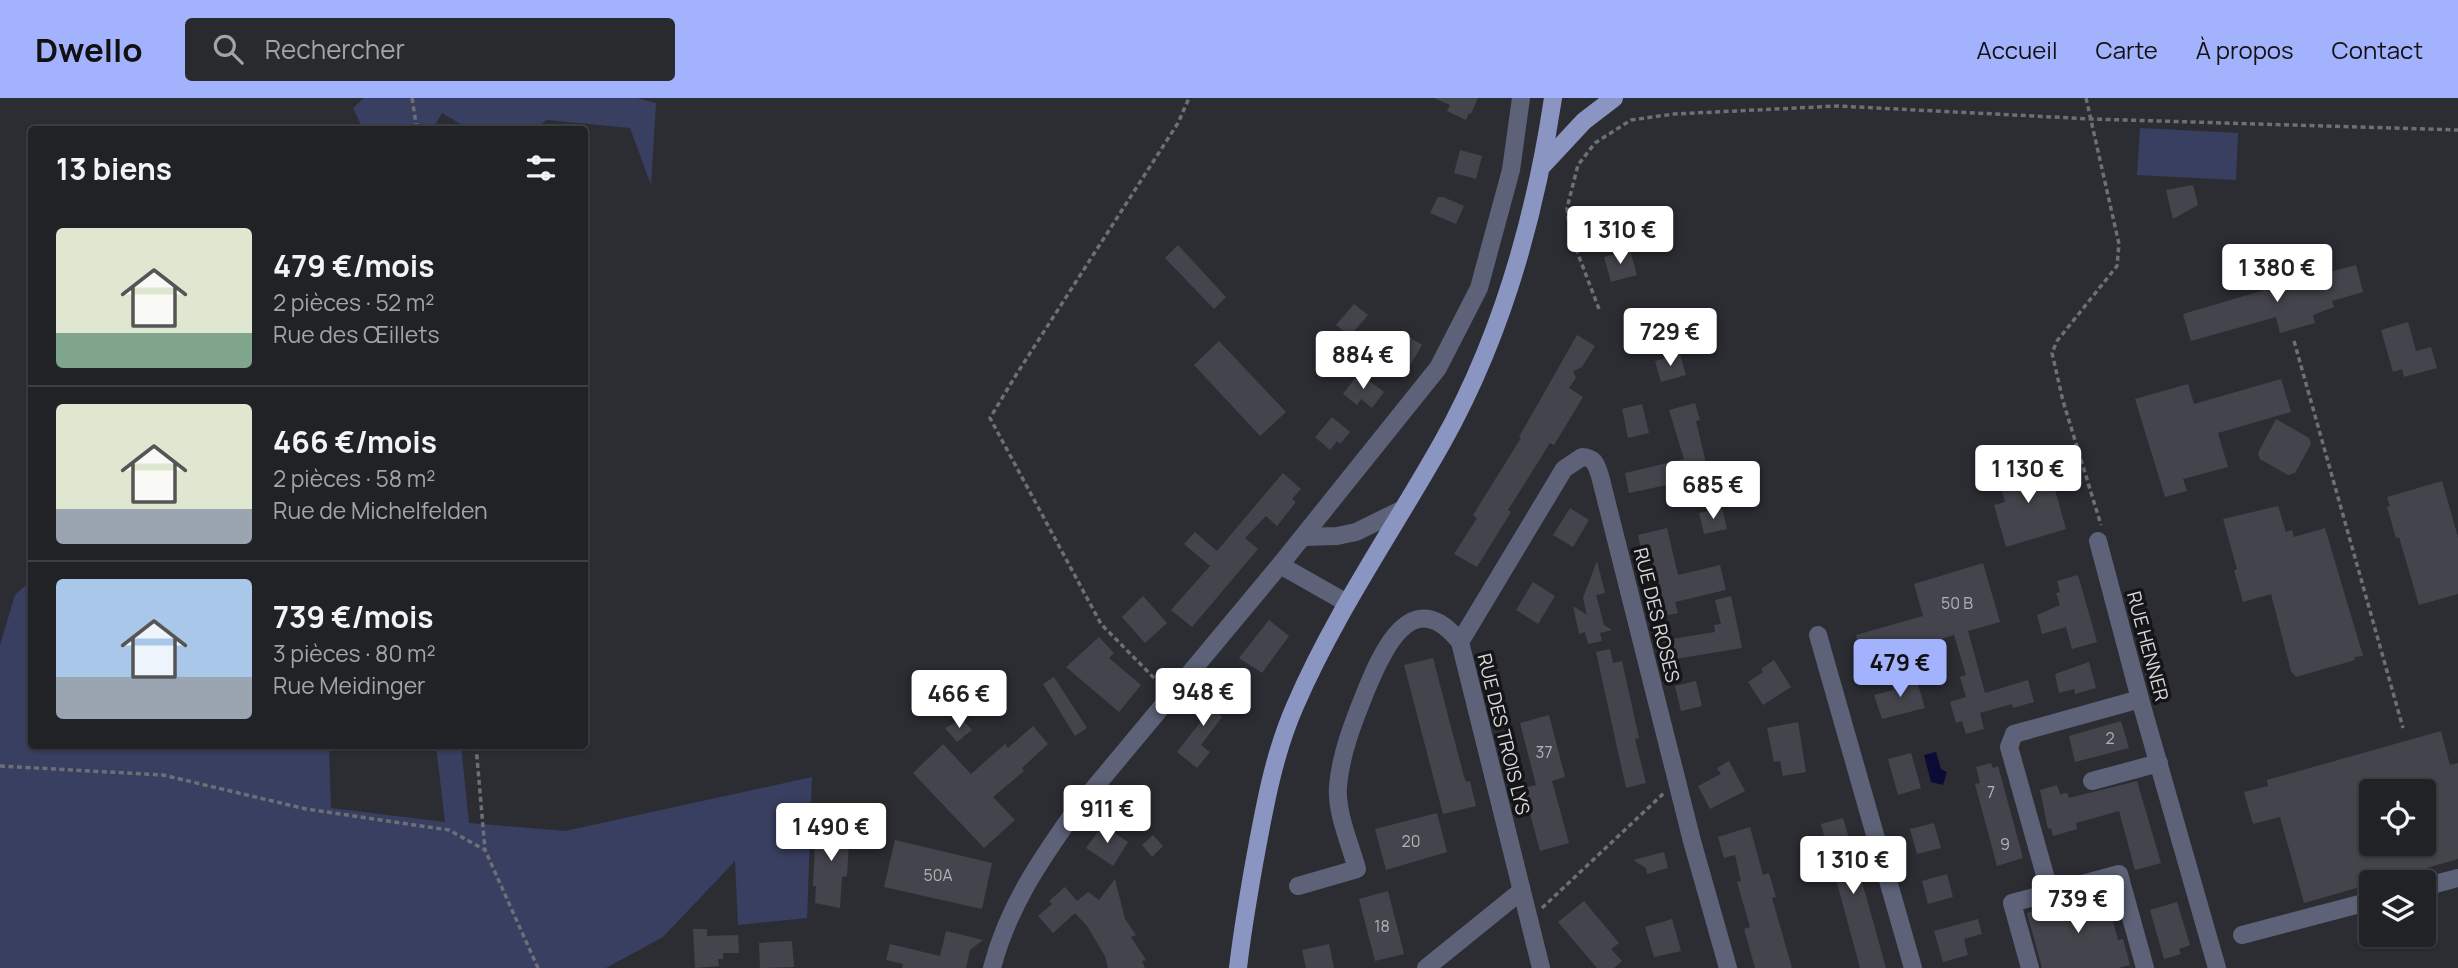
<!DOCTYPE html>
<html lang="fr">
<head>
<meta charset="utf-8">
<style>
  :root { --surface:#212226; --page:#292a2e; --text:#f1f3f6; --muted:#a2a4a7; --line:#3e3f43; --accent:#a3b2fd }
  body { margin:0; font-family:Manrope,sans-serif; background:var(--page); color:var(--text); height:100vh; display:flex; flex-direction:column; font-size:26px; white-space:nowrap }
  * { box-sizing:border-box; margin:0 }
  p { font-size:23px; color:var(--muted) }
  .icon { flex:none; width:38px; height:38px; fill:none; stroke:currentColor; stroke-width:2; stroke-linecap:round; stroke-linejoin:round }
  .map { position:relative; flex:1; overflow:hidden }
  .details { position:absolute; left:28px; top:28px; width:560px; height:623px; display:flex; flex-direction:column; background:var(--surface); border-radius:7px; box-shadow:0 2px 5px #0004,0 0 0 2px var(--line) }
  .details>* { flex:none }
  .buttons { position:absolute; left:2359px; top:681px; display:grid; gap:14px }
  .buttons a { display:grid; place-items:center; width:77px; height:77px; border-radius:7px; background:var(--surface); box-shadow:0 2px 5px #0004,0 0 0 2px var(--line); font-size:35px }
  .price { position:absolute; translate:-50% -60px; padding:0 16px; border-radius:7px; background:#fff; color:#222; font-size:23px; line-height:46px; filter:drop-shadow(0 2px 4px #0008) }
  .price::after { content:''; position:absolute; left:50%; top:42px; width:21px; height:16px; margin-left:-10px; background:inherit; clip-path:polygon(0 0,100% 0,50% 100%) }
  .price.selected { background:var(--accent); color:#111 }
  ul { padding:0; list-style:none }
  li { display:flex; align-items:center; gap:21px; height:175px; padding:0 28px }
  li+li { border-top:2px solid var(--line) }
  li span { display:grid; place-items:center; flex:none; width:196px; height:140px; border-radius:7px; color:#555 }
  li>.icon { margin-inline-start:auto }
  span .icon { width:84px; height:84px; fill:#fffc; stroke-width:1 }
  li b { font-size:30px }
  h2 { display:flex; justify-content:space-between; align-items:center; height:84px; padding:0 28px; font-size:30px }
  header { display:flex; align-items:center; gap:42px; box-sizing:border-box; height:98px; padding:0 35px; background:var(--accent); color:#111 }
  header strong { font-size:33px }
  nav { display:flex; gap:38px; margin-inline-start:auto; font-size:24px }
  .search { width:490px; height:63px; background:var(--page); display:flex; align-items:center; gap:18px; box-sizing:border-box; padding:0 24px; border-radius:7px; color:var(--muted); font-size:26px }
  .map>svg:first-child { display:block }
  .green { fill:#393f60 }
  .water { fill:#0b0b35 }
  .building { fill:#44454c; fill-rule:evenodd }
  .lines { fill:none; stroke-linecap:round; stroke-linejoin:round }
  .path { stroke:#6e6f74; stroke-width:3.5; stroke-dasharray:5 3.5; stroke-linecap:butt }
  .minor { stroke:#5d6278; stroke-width:18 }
  .major { stroke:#8b95c1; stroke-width:18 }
  .labels { text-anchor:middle; stroke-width:7; stroke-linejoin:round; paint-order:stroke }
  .number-label { font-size:16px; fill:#b2b3b8 }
  .street-label { font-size:19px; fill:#d7d8dc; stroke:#151518 }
</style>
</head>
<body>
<header>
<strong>Dwello</strong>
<div class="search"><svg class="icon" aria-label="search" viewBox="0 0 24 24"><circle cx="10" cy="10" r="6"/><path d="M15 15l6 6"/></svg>Rechercher</div>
<nav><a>Accueil</a><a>Carte</a><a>À propos</a><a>Contact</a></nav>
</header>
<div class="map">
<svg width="2458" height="870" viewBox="0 0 2458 870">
  <rect width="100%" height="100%" fill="#2c2d33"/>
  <g class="green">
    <path d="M364,0H637L656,5L651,87L630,30L547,22L534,31H469L442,15L433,31H363L353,10Z"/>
    <path d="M2140,30L2238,35L2236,82L2137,77Z"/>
    <path d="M31,482L32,648H329L331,710L445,724L436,648H461L469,725L565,733L812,679L807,820L738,827L735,763L663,839L606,870H0V547L15,497Z"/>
  </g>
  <path class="water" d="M1936,654L1941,671L1947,674L1943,687L1931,684L1924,657Z"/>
  <g class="building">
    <path d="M1434,0H1478L1471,16L1469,15L1466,22L1447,13L1450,7Z"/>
    <path d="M1460,52L1482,58L1476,81L1454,75Z"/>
    <path d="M2193,87L2198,107L2173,121L2166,92Z"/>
    <path d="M1438,99H1443L1464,108L1456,126L1430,115Z"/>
    <path d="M1178,147L1226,199L1214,211L1165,160Z"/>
    <path d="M1630,152L1637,177L1611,184L1604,159Z"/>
    <path d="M2356,167L2363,194L2332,203L2334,209L2313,217L2315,225L2280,235L2276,219L2191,243L2183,216L2268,191L2266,186L2281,182L2282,187Z"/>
    <path d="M1354,206L1368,217L1350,238L1336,227Z"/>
    <path d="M1643,211L1652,231V237L1634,245L1623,221Z"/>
    <path d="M2408,224L2416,253L2431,249L2437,270L2404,279L2402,271L2393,274L2381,232Z"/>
    <path d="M1400,233L1422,247L1409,269L1386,256Z"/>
    <path d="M1577,237L1595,248L1582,269L1573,273L1576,280L1569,290L1583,299L1554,347L1550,345L1508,412L1511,414L1477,469L1454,456L1477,420L1473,417L1521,340L1519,339Z"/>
    <path d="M1219,243L1286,314L1260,338L1194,267Z"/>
    <path d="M1680,256L1686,277L1661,284L1655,263Z"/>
    <path d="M1359,275L1384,294L1372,310L1361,301L1357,307L1343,296Z"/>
    <path d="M2281,281L2291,314L2218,335L2228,369L2183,381L2187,393L2165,399L2135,301L2188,286L2194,306Z"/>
    <path d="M1695,305L1700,322L1696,323L1709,378L1629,395L1625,375L1684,361L1669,312Z"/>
    <path d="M1642,306L1649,335L1628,340L1622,311Z"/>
    <path d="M1332,319L1350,334L1340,346L1337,343L1330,352L1315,339Z"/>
    <path d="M2276,321L2309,340L2311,346L2295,375L2288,377L2260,361L2258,355Z"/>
    <path d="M2030,364L2032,372L2048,367L2066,431L2006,449L1994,407L2005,404L1998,379L2003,378L2001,372Z"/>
    <path d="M1283,375L1301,391L1292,401L1296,404L1277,428L1266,418L1245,440L1258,451L1192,529L1171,512L1210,468L1184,446L1195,434L1217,453Z"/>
    <path d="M2442,383L2458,439V496L2419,507L2399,439L2396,440L2387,409L2390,408L2387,399Z"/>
    <path d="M2278,408L2286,434L2292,432L2294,439L2325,430L2363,558L2354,559L2355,562L2296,579L2291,573L2271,496L2243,504L2234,472L2237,471L2223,421Z"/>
    <path d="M1570,410L1589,422L1573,449L1553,437Z"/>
    <path d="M1722,410L1727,431L1704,436L1699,415Z"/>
    <path d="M1667,430L1678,477L1720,467L1726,492L1675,504L1678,515L1664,518L1651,458L1643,460L1638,437Z"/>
    <path d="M1597,463L1605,495L1596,497L1604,527L1612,532L1600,535L1602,543L1588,546L1585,534L1579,536L1573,508L1587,517L1583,500Z"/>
    <path d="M1983,465L2000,524L1968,533L1985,595L2028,582L2034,604L2013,610L2012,606L1980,615L1984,631L1966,636L1962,623L1956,625L1950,604L1966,599L1960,579L1966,577L1954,537L1913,550L1912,546L1894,552L1884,566L1863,560L1856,537L1923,518L1914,486Z"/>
    <path d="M2078,477L2097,544L2072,551L2066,529L2042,536L2037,517L2060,507L2056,495L2060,494L2057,483Z"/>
    <path d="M1533,484L1555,498L1538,526L1516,512Z"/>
    <path d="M1143,498L1167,525L1145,545L1122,519Z"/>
    <path d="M1731,498L1742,550L1669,562L1665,542L1715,534L1714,527L1721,526L1715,502Z"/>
    <path d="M1269,522L1289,538L1262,575L1239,560Z"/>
    <path d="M1099,539L1114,555L1109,560L1141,587L1119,614L1066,569Z"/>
    <path d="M1610,551L1613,565L1622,563L1639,640L1635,641L1646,685L1626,690L1596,554Z"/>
    <path d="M1433,560L1463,675L1466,684L1470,683L1476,708L1443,716L1404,567Z"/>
    <path d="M1774,562L1791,589L1763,607L1748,584L1763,574L1761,571Z"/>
    <path d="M2089,564L2096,590L2075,596L2074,591L2059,595L2055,576Z"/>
    <path d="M1054,579L1087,630L1075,638L1043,586Z"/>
    <path d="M1916,580L1925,610L1882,621L1874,597L1893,592L1892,587Z"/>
    <path d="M1696,583L1702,608L1681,613L1675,588Z"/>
    <path d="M1212,591L1229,604L1219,616L1222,619L1201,647L1210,654L1197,670L1177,654L1202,622L1193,615Z"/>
    <path d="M1549,617L1565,679L1552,683L1569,745L1540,753L1523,690L1536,687L1520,625Z"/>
    <path d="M962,621L972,632L957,644L945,630Z"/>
    <path d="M2121,623L2129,650L2075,664L2069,638Z"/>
    <path d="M1798,624L1806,674L1783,678L1780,663L1774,664L1767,630Z"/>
    <path d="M1033,628L1048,646L1022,670L1024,673L993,699L1015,722L984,750L913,675L943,646L971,676L1005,646L1008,650Z"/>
    <path d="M2441,633L2450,667L2458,665V761L2304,805L2280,719L2253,726L2244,694L2268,688L2267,682ZM2371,693H2424V746H2371Z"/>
    <path d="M1911,655L1921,690L1898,697L1888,661Z"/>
    <path d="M1729,663L1745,693L1710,711L1698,688L1721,676L1717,670Z"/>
    <path d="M1991,665L1993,670L1998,668L2023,760L1997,768L1975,686L1980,685L1976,669Z"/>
    <path d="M2137,683L2161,765L2135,772L2119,713L2076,725L2077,731L2053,738L2051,730L2048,731L2040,692L2057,687L2060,696L2067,695L2069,700Z"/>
    <path d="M1437,715L1447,754L1386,772L1375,731Z"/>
    <path d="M1843,720L1866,798L1886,870H1860L1853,844L1821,726Z"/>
    <path d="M820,724L850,725L847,778L842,779L840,810L815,805L816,788H813L815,747H818Z"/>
    <path d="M1934,725L1941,750L1917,756L1910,731Z"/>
    <path d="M1103,727L1128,744L1113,768L1086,750Z"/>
    <path d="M1750,729L1763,777L1769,775L1776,799L1772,800L1792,870H1755L1744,831L1750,829L1737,784L1741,783L1735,757L1724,760L1718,739Z"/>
    <path d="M1153,737L1163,748L1152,759L1142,747Z"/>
    <path d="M895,742L992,765L982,811L884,789Z"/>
    <path d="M1664,754L1668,770L1647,776L1646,770L1633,762Z"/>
    <path d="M1947,776L1953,799L1928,806L1922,783Z"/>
    <path d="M1115,781L1125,821L1136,837L1131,839L1146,862L1142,863L1145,870H1108L1105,858L1087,828L1075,815L1053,835L1038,818L1052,806L1049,803L1065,789L1077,803L1088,794L1099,802Z"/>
    <path d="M1388,793L1404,856L1375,863L1359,801Z"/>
    <path d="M2105,793L2118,842L2123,841L2130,867L2118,870H2042L2027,815L2034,813L2033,811Z"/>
    <path d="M1584,803L1619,845L1611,851L1622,863L1614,870H1597L1558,824Z"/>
    <path d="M2177,804L2190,847L2179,851L2181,856L2164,861L2150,812Z"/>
    <path d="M1672,821L1681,853L1654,859L1645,829Z"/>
    <path d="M1978,821L1982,836L1964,841L1968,857L1943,864L1934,833Z"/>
    <path d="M693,831H707V838L738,837L739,855H723V861H718L719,868L695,870Z"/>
    <path d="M946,833L983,842L970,852L966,870H902L903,866L886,862L890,846L940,858Z"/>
    <path d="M792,843L794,869L760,870L759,845Z"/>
    <path d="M1329,846L1334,870H1306L1302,852Z"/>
  </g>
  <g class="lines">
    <g class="path">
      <path d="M412,0L417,32"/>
      <path d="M2086,0L2119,146L2117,168L2057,243L2052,255L2063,303L2101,427"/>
      <path d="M1599,211L1570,135L1567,110L1578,67L1595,45L1631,22L1674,16L1838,8L2092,21L2458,32"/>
      <path d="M2294,243L2403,630"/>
      <path d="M1160,586L1101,526L990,320L1016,277L1178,25L1189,0"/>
      <path d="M476,648L485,752"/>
      <path d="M0,668L163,677L306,711L449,732L485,752L538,870"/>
      <path d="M1542,810L1664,695"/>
    </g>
    <g class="minor">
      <path d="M1303,439L1337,438L1356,434L1403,411"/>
      <path d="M2098,443L2140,601L2217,870"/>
      <path d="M1280,467L1347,505"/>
      <path d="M1818,537L1913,870"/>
      <path d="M1460,544L1564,371L1582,359C1595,360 1596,366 1600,378L1692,743L1728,870"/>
      <path d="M2092,683L2159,665"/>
      <path d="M1298,788L1357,771C1350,745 1336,715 1338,688C1341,655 1353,625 1365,595C1382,553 1412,484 1460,544L1541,870"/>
      <path d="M2424,789L2458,780"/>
      <path d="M2050,795L2009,649L2014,636L2140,601"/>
      <path d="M2242,837L2371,803"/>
      <path d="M992,870C1008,809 1039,764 1075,713L1280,467L1438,270L1479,190L1511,72L1521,0"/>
      <path d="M1426,870L1520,794"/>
      <path d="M2030,870L2012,805L2119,776L2145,870"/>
    </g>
    <g class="major">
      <path d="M1543,67L1584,23L1614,0"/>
      <path d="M1238,870C1242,835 1248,800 1254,766C1264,712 1273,658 1295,608C1335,515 1393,432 1442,345C1502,238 1535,120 1553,0"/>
    </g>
  </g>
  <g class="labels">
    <g class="number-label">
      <text x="1957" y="511">50 B</text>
      <text x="2110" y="646">2</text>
      <text x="1544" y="660">37</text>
      <text x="1991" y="700">7</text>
      <text x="1411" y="749">20</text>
      <text x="2005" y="752">9</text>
      <text x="938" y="783">50A</text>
      <text x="1382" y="834">18</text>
    </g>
    <g class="street-label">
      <text transform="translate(1657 517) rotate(76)" y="7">RUE DES ROSES</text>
      <text transform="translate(2148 548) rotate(75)" y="7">RUE HENNER</text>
      <text transform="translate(1504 636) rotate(76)" y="7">RUE DES TROIS LYS</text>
    </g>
  </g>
</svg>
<div class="buttons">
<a><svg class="icon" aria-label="locate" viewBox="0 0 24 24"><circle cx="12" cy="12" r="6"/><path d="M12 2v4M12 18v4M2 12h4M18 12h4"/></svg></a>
<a><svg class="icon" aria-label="layers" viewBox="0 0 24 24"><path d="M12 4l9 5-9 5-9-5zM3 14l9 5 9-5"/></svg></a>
</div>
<b class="price" style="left:1620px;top:168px">1 310 €</b>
<b class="price" style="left:2277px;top:206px">1 380 €</b>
<b class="price" style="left:1670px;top:270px">729 €</b>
<b class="price" style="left:1363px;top:293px">884 €</b>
<b class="price" style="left:2028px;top:407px">1 130 €</b>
<b class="price" style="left:1713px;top:423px">685 €</b>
<b class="price selected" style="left:1900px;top:601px">479 €</b>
<b class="price" style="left:1203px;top:630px">948 €</b>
<b class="price" style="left:959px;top:632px">466 €</b>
<b class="price" style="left:1107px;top:747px">911 €</b>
<b class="price" style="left:831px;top:765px">1 490 €</b>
<b class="price" style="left:1853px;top:798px">1 310 €</b>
<b class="price" style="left:2078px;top:837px">739 €</b>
<section class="details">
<h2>13 biens<svg class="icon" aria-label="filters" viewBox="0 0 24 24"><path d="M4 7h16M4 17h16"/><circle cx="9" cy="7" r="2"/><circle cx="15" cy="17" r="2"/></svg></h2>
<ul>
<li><span style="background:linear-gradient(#dfe7d0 75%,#7fa58c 0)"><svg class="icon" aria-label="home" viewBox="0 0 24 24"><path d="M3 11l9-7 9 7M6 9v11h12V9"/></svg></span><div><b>479 €/mois</b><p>2 pièces · 52 m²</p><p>Rue des Œillets</p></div></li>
<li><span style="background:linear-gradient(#dfe7d0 75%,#9aa5b1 0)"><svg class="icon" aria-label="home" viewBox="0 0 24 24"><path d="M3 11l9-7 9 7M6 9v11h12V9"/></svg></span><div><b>466 €/mois</b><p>2 pièces · 58 m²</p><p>Rue de Michelfelden</p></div></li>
<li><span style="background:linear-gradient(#a9c7e8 70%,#9aa5b1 0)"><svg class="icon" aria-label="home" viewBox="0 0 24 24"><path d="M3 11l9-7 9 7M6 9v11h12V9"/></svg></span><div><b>739 €/mois</b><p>3 pièces · 80 m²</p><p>Rue Meidinger</p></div></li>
</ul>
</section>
</div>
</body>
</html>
